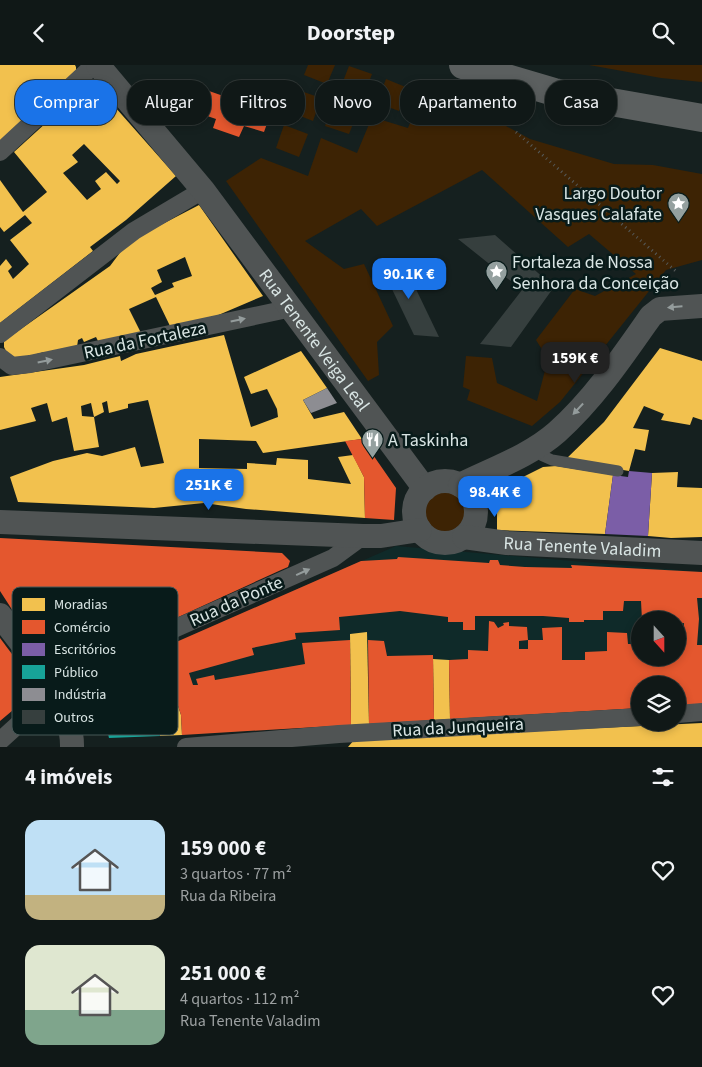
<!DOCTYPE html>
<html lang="pt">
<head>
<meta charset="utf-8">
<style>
  :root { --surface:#101817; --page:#1e2524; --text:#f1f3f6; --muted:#9ca0a1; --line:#303736; --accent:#1a73e8 }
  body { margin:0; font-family:"Source Sans 3",sans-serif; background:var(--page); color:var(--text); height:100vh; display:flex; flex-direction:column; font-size:19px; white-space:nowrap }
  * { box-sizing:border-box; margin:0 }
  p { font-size:16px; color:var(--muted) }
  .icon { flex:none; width:28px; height:28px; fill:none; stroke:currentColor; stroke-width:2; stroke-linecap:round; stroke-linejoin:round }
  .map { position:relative; height:682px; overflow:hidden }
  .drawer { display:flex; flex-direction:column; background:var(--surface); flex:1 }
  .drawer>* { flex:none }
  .guide { position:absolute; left:15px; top:15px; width:672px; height:45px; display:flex; gap:10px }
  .needle { width:32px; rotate:159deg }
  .controls { position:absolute; left:631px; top:546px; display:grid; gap:10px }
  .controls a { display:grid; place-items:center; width:55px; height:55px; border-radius:50%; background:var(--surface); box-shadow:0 2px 8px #0003,0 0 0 1px var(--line); font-size:25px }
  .price { position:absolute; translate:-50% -42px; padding:0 11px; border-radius:10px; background:var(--accent); color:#fff; font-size:16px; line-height:32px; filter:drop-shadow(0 1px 2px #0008) }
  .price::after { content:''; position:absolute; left:50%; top:30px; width:15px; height:11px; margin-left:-8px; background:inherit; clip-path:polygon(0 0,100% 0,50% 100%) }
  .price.on { background:#222; color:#fff }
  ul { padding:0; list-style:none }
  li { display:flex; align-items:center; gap:15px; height:125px; padding:0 25px }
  li span { display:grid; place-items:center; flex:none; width:140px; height:100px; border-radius:15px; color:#555 }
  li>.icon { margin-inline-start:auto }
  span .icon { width:60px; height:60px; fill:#fffc; stroke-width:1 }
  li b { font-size:21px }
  h2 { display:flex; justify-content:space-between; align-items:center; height:60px; padding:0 25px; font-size:21px }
  .tag { padding:0 18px; border-radius:20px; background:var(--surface); box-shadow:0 2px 8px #0003,0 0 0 1px var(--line); font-size:18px; line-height:45px }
  .tag.on { background:var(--accent); color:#fff }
  header { display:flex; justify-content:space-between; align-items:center; height:65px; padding:0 25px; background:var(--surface); font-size:22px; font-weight:700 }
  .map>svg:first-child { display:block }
  .built { fill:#0f2a29; fill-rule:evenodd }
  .green { fill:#3d2304 }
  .homes { fill:#f2c14e; fill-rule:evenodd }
  .shops { fill:#e4572e }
  .offices { fill:#7b5ea7 }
  .public { fill:#17a398 }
  .industry { fill:#8d8d92 }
  .building { fill:#363f3e }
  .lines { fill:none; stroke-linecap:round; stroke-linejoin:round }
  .path { stroke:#565a5a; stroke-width:3; stroke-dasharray:1 4; stroke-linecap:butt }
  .service { stroke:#505454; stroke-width:11 }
  .pedestrian { stroke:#505454; stroke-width:18 }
  .minor { stroke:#505454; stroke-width:24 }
  .secondary { stroke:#5b5f5f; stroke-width:28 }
  .oneway { fill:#949c9c }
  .labels { text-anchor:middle; stroke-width:5; stroke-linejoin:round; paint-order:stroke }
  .poi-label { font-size:18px; fill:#d9e5e4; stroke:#081b1a; text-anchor:start }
  .street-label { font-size:18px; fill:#d9e5e4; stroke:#081b1a }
  .key { fill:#081b1a; stroke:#475857; stroke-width:1 }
  .key-label { font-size:14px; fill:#d9e5e4 }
</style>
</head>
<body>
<header><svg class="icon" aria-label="back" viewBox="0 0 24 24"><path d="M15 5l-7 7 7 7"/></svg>Doorstep<svg class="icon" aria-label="search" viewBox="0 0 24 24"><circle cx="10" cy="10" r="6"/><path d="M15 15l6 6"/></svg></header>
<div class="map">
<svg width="702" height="682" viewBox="0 0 702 682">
  <rect width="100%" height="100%" fill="#15201f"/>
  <path class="built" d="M396,481L702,507V639L678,641V620H640V643L160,671L145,621L101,639L94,624L101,610ZM640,555H678V592H640Z"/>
  <g class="green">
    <path d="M308,0H335L327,19L304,10Z"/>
    <path d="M589,0H702V17L661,13Z"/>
    <path d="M349,1L372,9L363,32L340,24Z"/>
    <path d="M386,14L408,23L399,46L377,38Z"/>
    <path d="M298,25L321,33L313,56L290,47Z"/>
    <path d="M422,28L495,55L530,74L614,99L653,100L702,109V195L666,205L560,337L532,361L467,335L470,325L463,322L466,291L492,293L497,318L537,336L548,294L536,275L575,224L595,231L636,209L589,169L568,182L482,105L377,161L361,144L305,176L344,204L364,199L393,261L377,277L379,310L368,316L226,116L261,93L308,111L321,73L357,88L372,52L408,63Z"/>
    <path d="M334,37L358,46L349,69L325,61Z"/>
    <path d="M284,60L308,69L299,92L276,83Z"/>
    <circle cx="445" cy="447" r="21"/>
  </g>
  <g class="homes">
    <path d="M0,0H75L76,2V6L0,76Z"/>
    <path d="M92,16L176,111L126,155L90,182L93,186L0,258V201L6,194L12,202L8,206L13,214L29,199L10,175L32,158L25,150L4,167L0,162V115L23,147L47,127L14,87ZM84,79L120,116L117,119L106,107L95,116L101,124L87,135L63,108L78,97L72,90Z"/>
    <path d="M199,140L263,231L202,257L170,261L156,232L129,244L141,268L98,276L96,272L84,277L82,273L78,275L77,282L56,287L54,285L45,289L44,287L15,295L6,286L4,282V276L110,201L128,177ZM185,192L192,211L172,218L174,222L155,230L151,223L162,217L157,205Z"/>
    <path d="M224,270L251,362L278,352L277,344L267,324L251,329L244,312L301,286L327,323L303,335L314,354L344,347L362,374L263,388L256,376L199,374V403L247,404V398L276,400L277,393L308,395V414L351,419L338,392L353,390L364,412L365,453L246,444L204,438L154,443L18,437L10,412L53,396L87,388L102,391L135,382L141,402L164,398L148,335L128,339V343L109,348L107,336L102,338L104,347L94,352L91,338L81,341L82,351L94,352L99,382L74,386L67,352L52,357L47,338L31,343L36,356L0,365V312L84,300L120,291L121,296L136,289Z"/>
    <path d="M660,283L702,296V355L693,352L690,360L661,355L664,349L644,341L633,363L649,365L645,386L635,384L629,406L565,395L604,357Z"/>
    <path d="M556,401L613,410L605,469L497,465V437L503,422L543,402Z"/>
    <path d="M678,407L677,422L702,423V472L671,473L648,471L652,408Z"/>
    <path d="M367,567L369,659L351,660L350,569Z"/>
    <path d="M433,594L449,595L450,654L434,655Z"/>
    <path d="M172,623L181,650L182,670L160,671L147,627Z"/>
    <path d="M702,658V682H348L354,675Z"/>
  </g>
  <g class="shops">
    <path d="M186,18L232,34L238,18L277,31L271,48L262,45L261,50L269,53L264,67L244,61L239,72L213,63L216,54L178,41Z"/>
    <path d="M362,374L396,423L394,455L365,453L364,412L345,376Z"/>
    <path d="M0,473L282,488L290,496L288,502L281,505L56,608L31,574L0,526Z"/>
    <path d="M398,492L489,498L490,495H498L500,500L525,502L572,503L571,500L702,507V533H697L699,554L697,580H702V639L678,641V620H640V643L450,654L449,595L468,594V585L488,586L489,556L494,557L498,563L504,560L503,558L509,557V561L527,562L528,575L519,576V584H528V575H543L542,563L562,562V595H585V587L607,586V567L627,568L628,579H640V592H678V582H683L684,558L678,559V555H642L641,536H624L623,546H603V555H584V557H569V553L543,551H475V565H463V557H448V552L400,546L339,552L340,565L295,568L296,574L252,583L254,590L189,608L193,620H198L196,614L214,610L215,615L305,599L302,578L350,575L351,660L182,670L181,650L170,616L152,620L151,618L101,639L94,624L101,610L361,496L397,494Z"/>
    <path d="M0,573L38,624L0,656Z"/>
    <path d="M368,575L384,576L387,591L433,590L434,655L369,659Z"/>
  </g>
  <path class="offices" d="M629,406L652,408L648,471L605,469L613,410L628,412Z"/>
  <path class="public" d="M145,621L160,671L109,673L101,639Z"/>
  <path class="industry" d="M327,323L337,338L311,348L303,335Z"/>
  <g class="building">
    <path d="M495,170L554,222L511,282L480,279L522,225L458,174Z"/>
    <path d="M402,195L439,272L414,270L391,222L382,202Z"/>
  </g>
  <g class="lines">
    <g class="path">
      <path d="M168,26L171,18"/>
      <path d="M516,67L678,208"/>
    </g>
    <path class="service" d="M536,382L543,391L552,395L618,406"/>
    <g class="pedestrian">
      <path d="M0,87L94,0"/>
      <path d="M0,269L134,166L203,125"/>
      <path d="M0,292L12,301L30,299L292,243"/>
      <path d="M50,619L333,493L363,471"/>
      <path d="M678,649L702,647"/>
      <path d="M0,676L55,626"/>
      <path d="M186,682L339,669L640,652"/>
    </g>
    <g class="minor">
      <path id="s1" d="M98,0L203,125L425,424"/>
      <circle cx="445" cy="447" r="31"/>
      <path d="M460,420C492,404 530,391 557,367C594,334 623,291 651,251L660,244L702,241"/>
      <path d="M0,457L363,471H381L420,465"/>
      <path id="s2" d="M464,472L507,478L702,488"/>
      <path d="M0,550C26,586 73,635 72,682"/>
    </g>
    <path class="secondary" d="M463,0L554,27L702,53"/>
  </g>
  <defs><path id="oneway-solid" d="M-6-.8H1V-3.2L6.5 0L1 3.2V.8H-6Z" transform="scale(1.25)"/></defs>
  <g class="oneway">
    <use href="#oneway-solid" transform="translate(675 242) rotate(175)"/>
    <use href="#oneway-solid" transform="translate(238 255) rotate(-12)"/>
    <use href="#oneway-solid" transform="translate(45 296) rotate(-12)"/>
    <use href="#oneway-solid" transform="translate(578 344) rotate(133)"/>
    <use href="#oneway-solid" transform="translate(303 507) rotate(-24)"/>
  </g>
  <defs>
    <symbol id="sight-pin" viewBox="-11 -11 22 30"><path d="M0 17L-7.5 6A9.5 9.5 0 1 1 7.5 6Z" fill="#94a09f" stroke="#081b1a"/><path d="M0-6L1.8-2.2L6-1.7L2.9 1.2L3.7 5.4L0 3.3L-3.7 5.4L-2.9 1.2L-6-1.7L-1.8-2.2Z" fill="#fff"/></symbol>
    <symbol id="restaurant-pin" viewBox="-11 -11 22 30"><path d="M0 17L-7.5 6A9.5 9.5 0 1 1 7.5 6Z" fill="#94a09f" stroke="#081b1a"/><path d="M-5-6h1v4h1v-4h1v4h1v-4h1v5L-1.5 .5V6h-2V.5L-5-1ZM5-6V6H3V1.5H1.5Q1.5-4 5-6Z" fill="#fff"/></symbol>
  </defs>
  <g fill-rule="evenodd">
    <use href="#sight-pin" x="666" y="126" width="25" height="34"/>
    <use href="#sight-pin" x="484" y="194" width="25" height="34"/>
    <use href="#restaurant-pin" x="360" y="362" width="25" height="34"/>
  </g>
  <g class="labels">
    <g class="poi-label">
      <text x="662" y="134" text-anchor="end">Largo Doutor<tspan x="662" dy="21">Vasques Calafate</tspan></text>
      <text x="512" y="203">Fortaleza de Nossa<tspan x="512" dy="21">Senhora da Conceição</tspan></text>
      <text x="388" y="381">A Taskinha</text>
    </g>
    <g class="street-label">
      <text transform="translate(145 275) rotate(-12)" y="6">Rua da Fortaleza</text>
      <text dy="6" stroke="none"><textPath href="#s1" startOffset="350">Rua Tenente Veiga Leal</textPath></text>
      <text dy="6" stroke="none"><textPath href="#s2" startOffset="119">Rua Tenente Valadim</textPath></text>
      <text transform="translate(236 536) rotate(-24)" y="6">Rua da Ponte</text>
      <text transform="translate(458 662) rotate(-3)" y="6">Rua da Junqueira</text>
    </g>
  </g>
  <rect x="12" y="522" width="166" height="148" rx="8" class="key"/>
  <rect x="22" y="533" width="23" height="13" fill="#f2c14e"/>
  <rect x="22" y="555" width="23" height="14" fill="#e4572e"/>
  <rect x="22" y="578" width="23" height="13" fill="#7b5ea7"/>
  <rect x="22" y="600" width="23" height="14" fill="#17a398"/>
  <rect x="22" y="623" width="23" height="13" fill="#8d8d92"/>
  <rect x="22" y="645" width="23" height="14" fill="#363f3e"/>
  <g class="key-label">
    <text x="54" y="544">Moradias</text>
    <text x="54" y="567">Comércio</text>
    <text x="54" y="589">Escritórios</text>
    <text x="54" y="612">Público</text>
    <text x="54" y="634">Indústria</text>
    <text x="54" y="657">Outros</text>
  </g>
</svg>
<div class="controls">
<a><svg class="needle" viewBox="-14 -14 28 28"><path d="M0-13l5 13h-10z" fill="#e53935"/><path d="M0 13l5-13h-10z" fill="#9ca0a1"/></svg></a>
<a><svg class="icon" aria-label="layers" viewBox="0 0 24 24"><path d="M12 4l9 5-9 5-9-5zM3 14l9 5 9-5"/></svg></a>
</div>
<b class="price" style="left:409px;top:235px">90.1K €</b>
<b class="price on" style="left:575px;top:319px">159K €</b>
<b class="price" style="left:209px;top:446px">251K €</b>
<b class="price" style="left:495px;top:453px">98.4K €</b>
<div class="guide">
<a class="tag on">Comprar</a>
<a class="tag">Alugar</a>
<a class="tag">Filtros</a>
<a class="tag">Novo</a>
<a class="tag">Apartamento</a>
<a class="tag">Casa</a>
</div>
</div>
<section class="drawer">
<h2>4 imóveis<svg class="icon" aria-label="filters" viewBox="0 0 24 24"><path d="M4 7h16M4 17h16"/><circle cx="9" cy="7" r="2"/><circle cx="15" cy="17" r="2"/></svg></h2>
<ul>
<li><span style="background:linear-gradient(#bfe0f5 75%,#c2b280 0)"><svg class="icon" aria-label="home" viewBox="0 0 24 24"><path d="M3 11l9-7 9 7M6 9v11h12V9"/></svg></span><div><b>159 000 €</b><p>3 quartos · 77 m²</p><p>Rua da Ribeira</p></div><svg class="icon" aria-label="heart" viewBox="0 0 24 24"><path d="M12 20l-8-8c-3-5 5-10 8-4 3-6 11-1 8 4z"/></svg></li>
<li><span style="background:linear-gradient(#dfe7d0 65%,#7fa58c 0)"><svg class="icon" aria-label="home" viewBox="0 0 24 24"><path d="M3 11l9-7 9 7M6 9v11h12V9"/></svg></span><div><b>251 000 €</b><p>4 quartos · 112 m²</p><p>Rua Tenente Valadim</p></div><svg class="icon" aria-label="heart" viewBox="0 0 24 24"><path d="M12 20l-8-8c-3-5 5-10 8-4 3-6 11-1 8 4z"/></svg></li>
</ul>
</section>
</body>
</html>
